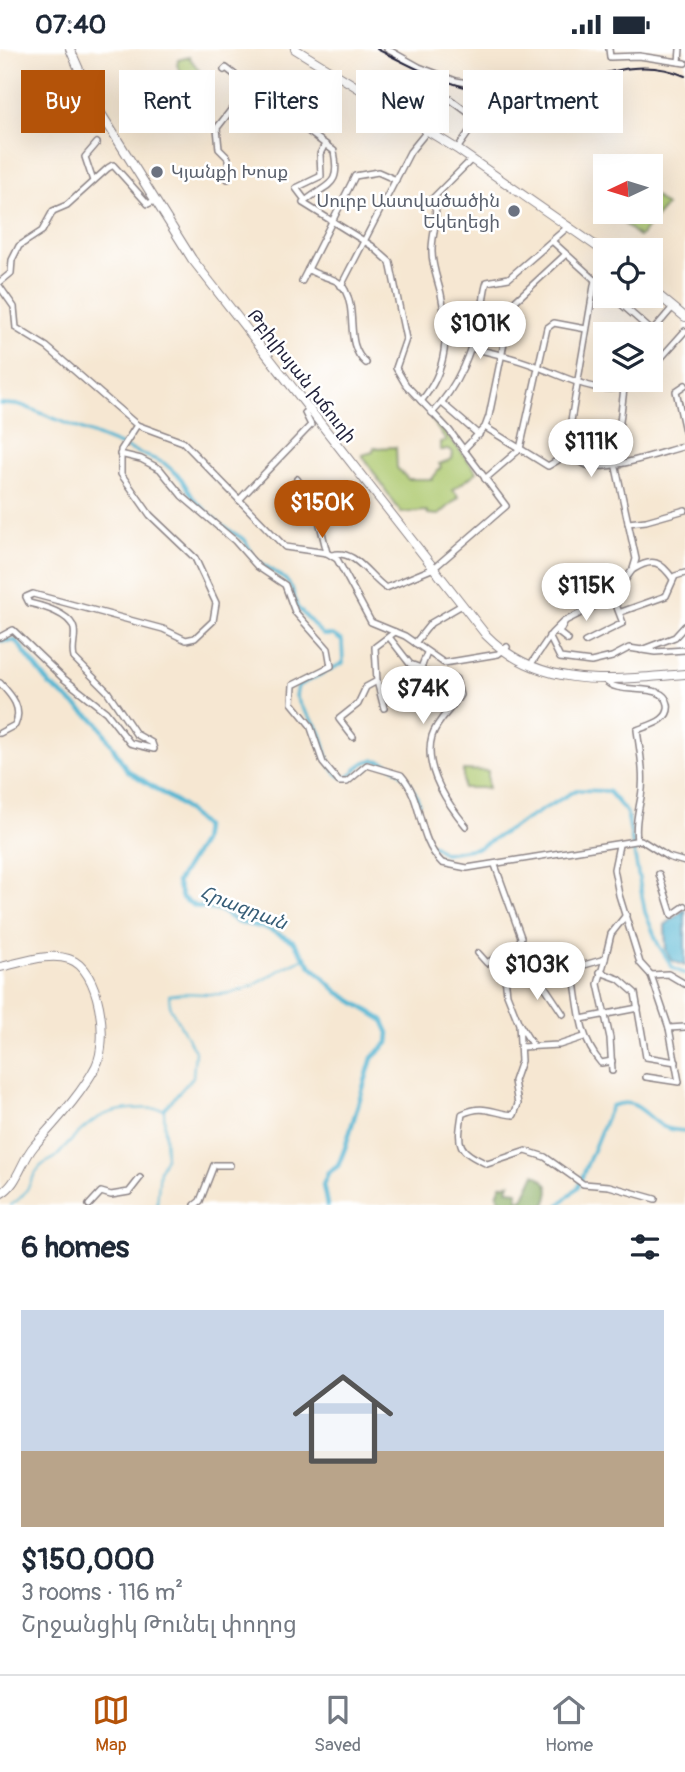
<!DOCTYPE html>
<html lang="en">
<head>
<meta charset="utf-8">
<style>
  :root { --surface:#fff; --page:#f2f2f3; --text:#1f2937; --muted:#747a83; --line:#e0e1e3; --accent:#b45309 }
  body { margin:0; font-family:Pangolin,"Noto Sans Armenian",sans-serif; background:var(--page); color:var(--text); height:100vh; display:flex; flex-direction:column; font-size:26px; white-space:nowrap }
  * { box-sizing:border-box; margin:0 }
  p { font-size:23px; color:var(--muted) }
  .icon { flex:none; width:38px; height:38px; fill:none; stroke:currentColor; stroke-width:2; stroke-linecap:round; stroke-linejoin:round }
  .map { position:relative; height:1156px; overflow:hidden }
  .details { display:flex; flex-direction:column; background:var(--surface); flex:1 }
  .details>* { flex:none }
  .banner { position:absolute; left:21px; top:21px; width:644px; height:63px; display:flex; gap:14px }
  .needle { width:46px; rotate:266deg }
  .buttons { position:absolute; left:593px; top:105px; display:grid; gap:14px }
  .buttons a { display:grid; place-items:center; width:70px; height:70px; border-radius:0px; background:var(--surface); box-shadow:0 7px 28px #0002; font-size:35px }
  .price { position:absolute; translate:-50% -60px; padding:0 16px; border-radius:24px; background:#fff; color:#222; font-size:23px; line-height:46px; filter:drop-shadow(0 2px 4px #0008) }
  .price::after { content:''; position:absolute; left:50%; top:42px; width:21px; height:16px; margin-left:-10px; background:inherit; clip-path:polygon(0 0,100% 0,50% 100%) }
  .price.on { background:var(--accent); color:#fff }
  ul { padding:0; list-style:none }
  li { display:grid; align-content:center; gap:14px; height:371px; padding:0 21px }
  li span { display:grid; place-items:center; height:217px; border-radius:0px; color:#555 }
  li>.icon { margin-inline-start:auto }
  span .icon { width:126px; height:126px; fill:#fffc; stroke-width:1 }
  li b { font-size:30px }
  h2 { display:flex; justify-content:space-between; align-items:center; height:84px; padding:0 21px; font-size:30px }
  .pill { padding:0 24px; border-radius:0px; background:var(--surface); box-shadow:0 7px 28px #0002; font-size:24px; line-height:63px }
  .pill.on { background:var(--accent); color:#fff }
  .status { display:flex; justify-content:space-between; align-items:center; height:49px; padding:0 35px; background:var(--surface); direction:ltr }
  .status svg { height:19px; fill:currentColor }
  .dock { display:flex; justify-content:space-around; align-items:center; height:98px; border-top:2px solid var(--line); background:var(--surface); font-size:19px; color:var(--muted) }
  .dock a { display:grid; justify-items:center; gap:4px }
  .dock .on { color:var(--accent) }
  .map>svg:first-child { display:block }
  .green { fill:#aec970; stroke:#687656; stroke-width:2 }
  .forest { fill:#8aad62; stroke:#56684e; stroke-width:2 }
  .water { fill:#53b5d2; stroke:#3a6c86; stroke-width:2 }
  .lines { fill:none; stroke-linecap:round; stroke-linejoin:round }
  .stream { stroke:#53b5d2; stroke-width:2 }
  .canal { stroke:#53b5d2; stroke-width:3.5 }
  .river { stroke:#53b5d2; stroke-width:4.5 }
  .minor-casing { stroke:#8c8486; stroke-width:8 }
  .major-casing { stroke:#8c8486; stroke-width:10 }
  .minor { stroke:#fff; stroke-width:5 }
  .major { stroke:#fff; stroke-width:8 }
  .rail { stroke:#22223b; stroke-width:2 }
  .worship-dot { fill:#6b7280; stroke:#fff; stroke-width:2.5 }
  .labels { text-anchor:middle; stroke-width:5; stroke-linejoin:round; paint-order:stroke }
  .worship-label { font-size:18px; fill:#5b616d; stroke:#fff; text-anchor:start }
  .street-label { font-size:18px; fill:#22223b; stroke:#fff }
  .water-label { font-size:19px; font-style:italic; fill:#365d77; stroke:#fff }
</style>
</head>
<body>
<div class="status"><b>07:40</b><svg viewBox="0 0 49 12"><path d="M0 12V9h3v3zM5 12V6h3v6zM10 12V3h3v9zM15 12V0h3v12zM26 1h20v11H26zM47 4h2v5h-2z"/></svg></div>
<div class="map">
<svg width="685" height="1156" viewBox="0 0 685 1156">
  <rect width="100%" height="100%" fill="#fff"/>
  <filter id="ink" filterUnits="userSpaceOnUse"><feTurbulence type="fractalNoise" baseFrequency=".0143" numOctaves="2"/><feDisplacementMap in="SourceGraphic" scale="14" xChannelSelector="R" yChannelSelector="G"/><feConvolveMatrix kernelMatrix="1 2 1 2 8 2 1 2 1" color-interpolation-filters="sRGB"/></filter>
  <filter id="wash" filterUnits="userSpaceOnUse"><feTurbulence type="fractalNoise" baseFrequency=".00686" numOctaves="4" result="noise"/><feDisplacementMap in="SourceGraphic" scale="28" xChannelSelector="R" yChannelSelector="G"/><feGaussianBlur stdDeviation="1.57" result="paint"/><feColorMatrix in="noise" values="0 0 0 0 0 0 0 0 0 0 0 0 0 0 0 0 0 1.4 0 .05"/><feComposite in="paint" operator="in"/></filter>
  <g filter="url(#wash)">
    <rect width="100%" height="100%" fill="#f6e7d2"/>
    <g class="green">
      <path d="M189,8L204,28L190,39L177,16L178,11Z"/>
      <path d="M651,144L666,157L639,188L622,173L631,163H651Z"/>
      <path d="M434,369L477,423L453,441L459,448L439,466L428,465L427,462L401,464L362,406L373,403L374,399L396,398L397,419L408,430H432L441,418L439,415L452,410L453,404L451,401H440V393L446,392L432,371Z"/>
      <path d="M463,721L488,722V739H463Z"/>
    </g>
    <path class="forest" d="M535,1125C550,1134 552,1140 545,1156H503L497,1146L501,1136L510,1134L507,1141L517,1142L518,1151L523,1150Z"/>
    <path class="water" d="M685,860V917L671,911L666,901L665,876Z"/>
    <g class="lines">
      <g class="stream">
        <path d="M11,1156C31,1143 27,1134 40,1118C44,1113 52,1112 57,1107C95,1065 105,1057 164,1060L193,1028L195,1002L170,958L169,946C189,941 209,948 230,944C258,939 279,918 305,909"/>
        <path d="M157,1156L160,1120L166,1108L164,1061"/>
      </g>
      <g class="canal">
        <path d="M0,355L21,356L164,414L181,429L194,450L221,476L245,491L255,510L285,530L292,539L297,558L323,586H333L342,592L343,614L298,637L296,646C299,660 314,670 320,683C327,698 326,725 346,729C354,725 359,714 368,712C391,706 413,734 419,754"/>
        <path d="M431,795L444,804L478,799L576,741L608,742L627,764L645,863L658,895L673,919L685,925"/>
        <path d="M559,1156L578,1138L611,1057C637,1047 644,1066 662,1077C668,1081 678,1081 685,1082"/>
      </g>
      <path class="river" d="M0,591L16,592L50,636L98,674L127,721L181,756L204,778L202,793L177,833L182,849L195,857L221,862L237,873L266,879L293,892L311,917L338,943L383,971L389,984L388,994L372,1009L345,1099L338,1117L328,1124L323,1136L327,1156"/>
    </g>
  </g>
  <g filter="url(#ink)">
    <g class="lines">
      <defs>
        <g id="minor">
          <path d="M387,0L419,18L456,32L502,40"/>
          <path d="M609,0L610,8L639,7L685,14"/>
          <path d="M679,13L680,0"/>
          <path d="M224,21L226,19L334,102C341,140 327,133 303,154L372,197L390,213L406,290L396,319L406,336L449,381L506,457L434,519L386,539C370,529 355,499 332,506"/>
          <path d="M422,42L447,48L481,73"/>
          <path d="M457,100L471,80L500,61"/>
          <path d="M228,130V109L219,100L217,79L248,39"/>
          <path d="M93,132L85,108L97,94"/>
          <path d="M305,151L296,139L321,127L320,105L325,95"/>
          <path d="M552,192L606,241"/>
          <path d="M308,220C319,229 338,227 345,241C358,265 344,295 366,314"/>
          <path d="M302,232L355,127L378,123L396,131"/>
          <path d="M0,233L11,224L12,211L19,197L42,182L53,162L67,156L108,119L113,116L148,155L154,152"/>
          <path d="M341,237L410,103L428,81"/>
          <path d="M0,238L14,258L16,279L47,298L137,376L183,393L285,498L327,504L337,510L371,573L405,587L444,614L498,605L507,598"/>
          <path d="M612,247L652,282"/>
          <path d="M650,285L673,258"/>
          <path d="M471,299C494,304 516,309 538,318C570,330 608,352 641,331"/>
          <path d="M651,320L685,282"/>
          <path d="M685,336L676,342L685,382"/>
          <path d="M421,352C448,321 449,284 441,245C438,232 432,217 432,203C431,188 441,163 432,150L472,110"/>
          <path d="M442,354L479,386"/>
          <path d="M432,364C459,337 471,302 481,266C484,255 483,244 487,233L509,229L569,177"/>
          <path d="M485,378L548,417L565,407"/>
          <path d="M464,400L485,378L489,367L512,255L566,205"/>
          <path d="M120,405L141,410L160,420L182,447L235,492L258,518L285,536L295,563L328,600L331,617L293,636L292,654L310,676L323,714L339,733H347L367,716L401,726C424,752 416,787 442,814L467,819L641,791L668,808L685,813"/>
          <path d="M565,407L595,231"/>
          <path d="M565,407C575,405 580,415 590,417C616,420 659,404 685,397"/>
          <path d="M297,430L315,455L327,504"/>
          <path d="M485,430L520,400L547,279L554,274L586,280"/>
          <path d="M239,451L311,376L305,364L308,362"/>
          <path d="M628,474L646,472L685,461"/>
          <path d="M634,520C653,508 661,513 673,530"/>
          <path d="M621,563L666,547L675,527L685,524"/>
          <path d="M565,572L559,584L568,591"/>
          <path d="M549,587L560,609L591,613L612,608L629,599L655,603L685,601"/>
          <path d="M0,588L13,581L63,629L106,663L130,694L154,700L152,694L136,685L107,642L74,609C71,599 76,590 74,580C71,565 42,557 29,554L26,548L33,545L163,580L186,591L195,589L213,572L216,554L195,509L150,466L121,425V401L137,376"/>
          <path d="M389,588L410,615L421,619"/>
          <path d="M585,593L623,574L613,548"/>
          <path d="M415,594L431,574L462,556"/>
          <path d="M641,601L675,588L685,577"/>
          <path d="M427,604L421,619L424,623L451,627L456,630L460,646C452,660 437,671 432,687C423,718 447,754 466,777"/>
          <path d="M533,612L552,584L563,573L613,548L633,520L636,510L615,414L625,331"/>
          <path d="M605,631C618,648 663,631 668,655C671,672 649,676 637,681C640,703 645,727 641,748C638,764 635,776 637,792"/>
          <path d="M377,632L384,659"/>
          <path d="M0,634C12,647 23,659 15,676L0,684"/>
          <path d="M353,688L339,670L358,655L366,638L377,632L375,598L395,583"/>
          <path d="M619,796L614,820L619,846L640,914L651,926L669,979L679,1033L646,1028"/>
          <path d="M495,816L521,888L512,924L539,929L605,910L611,885L626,866"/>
          <path d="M659,825L672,866L685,857"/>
          <path d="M478,904L487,914L520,894"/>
          <path d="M605,910L598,935L610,989L612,1022"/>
          <path d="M572,917C580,951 576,985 601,1014L612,1012"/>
          <path d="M600,923L619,930L635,944L646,1008L676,1013"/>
          <path d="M512,924L505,928L507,945L519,975L521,1012L514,1032L518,1055L514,1066C493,1065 485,1054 462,1065C457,1097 457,1101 487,1115L526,1102L545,1108L583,1135L609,1137L655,1150"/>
          <path d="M651,926L668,925L685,935"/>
          <path d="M539,929L563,965"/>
          <path d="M581,970L638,959"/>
          <path d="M520,976L533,997"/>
          <path d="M669,979L685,978"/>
          <path d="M521,998L559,996L584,988"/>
          <path d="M89,1156L101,1143L111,1146L129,1143L140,1129"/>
          <path d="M195,1156L200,1152L214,1116H230"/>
        </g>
        <g id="major">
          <path d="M70,0L92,50L192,210L486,586C541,642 614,631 685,625"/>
          <path d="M295,0L457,100L606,204"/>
          <path d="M651,240L685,268"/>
          <path d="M0,918C21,914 48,903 69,910C100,919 109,992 96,1017C81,1046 55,1073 34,1097C21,1112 18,1136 0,1145"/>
        </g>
      </defs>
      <use href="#minor" class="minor-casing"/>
      <use href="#major" class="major-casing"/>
      <use href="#minor" class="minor"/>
      <use href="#major" class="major"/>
      <path class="rail" d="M377,0C416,20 462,44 508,45C568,46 624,0 685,27"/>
    </g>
  </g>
  <g class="worship-dot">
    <circle cx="157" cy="123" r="7"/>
    <circle cx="514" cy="162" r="7"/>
  </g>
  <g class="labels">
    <g class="worship-label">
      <text x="171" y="129">Կյանքի Խոսք</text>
      <text x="500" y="158" text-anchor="end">Սուրբ Աստվածածին<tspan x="500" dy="21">Եկեղեցի</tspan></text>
    </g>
    <g class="street-label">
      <text transform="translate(302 327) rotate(52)" y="6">Թբիլիսյան խճուղի</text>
    </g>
    <g class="water-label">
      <text transform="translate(244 858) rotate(21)" y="7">Հրազդան</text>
    </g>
  </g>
</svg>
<div class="buttons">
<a><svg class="needle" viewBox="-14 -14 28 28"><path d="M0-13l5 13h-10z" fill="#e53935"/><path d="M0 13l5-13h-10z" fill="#747a83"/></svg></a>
<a><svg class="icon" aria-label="locate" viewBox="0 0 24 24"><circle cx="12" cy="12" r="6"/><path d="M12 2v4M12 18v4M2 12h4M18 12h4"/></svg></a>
<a><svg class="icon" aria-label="layers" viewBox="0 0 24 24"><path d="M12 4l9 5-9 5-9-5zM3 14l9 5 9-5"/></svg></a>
</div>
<b class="price" style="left:480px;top:312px">$101K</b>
<b class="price" style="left:591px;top:430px">$111K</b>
<b class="price on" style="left:322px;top:491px">$150K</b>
<b class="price" style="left:586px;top:574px">$115K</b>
<b class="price" style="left:423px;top:677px">$74K</b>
<b class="price" style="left:537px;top:953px">$103K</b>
<div class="banner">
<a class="pill on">Buy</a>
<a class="pill">Rent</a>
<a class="pill">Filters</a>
<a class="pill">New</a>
<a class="pill">Apartment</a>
</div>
</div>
<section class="details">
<h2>6 homes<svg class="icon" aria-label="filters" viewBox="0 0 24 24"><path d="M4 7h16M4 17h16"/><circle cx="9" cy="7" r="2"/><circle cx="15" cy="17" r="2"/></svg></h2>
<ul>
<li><span style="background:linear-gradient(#c9d6e8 65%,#b9a48a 0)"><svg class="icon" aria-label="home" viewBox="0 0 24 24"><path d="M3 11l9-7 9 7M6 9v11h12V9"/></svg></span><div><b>$150,000</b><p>3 rooms · 116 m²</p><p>Շրջանցիկ Թունել փողոց</p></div></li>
</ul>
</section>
<nav class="dock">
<a class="on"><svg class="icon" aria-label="map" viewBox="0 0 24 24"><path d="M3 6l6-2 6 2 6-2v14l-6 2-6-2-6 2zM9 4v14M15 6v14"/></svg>Map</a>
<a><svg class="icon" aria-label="saved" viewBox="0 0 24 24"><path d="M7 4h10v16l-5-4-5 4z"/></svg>Saved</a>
<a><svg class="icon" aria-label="home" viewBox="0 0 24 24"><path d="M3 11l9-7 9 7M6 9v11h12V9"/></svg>Home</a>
</nav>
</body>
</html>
